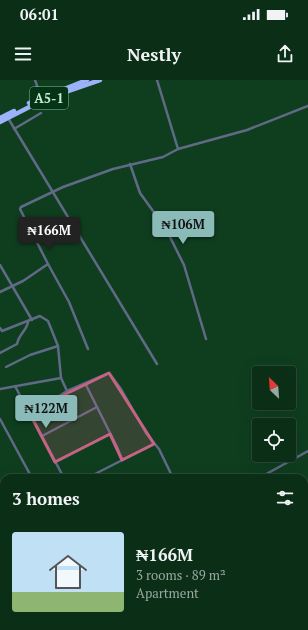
<!DOCTYPE html>
<html lang="en">
<head>
<meta charset="utf-8">
<style>
  :root { --surface:#0b2e17; --page:#143620; --text:#f1f3f6; --muted:#9aa8a1; --line:#2b4a36; --accent:#8bbbb9 }
  body { margin:0; font-family:"PT Serif",serif; background:var(--page); color:var(--text); height:100vh; display:flex; flex-direction:column; font-size:15px; white-space:nowrap }
  * { box-sizing:border-box; margin:0 }
  p { font-size:13px; color:var(--muted) }
  .icon { flex:none; width:22px; height:22px; fill:none; stroke:currentColor; stroke-width:2; stroke-linecap:round; stroke-linejoin:round }
  .map { position:relative; flex:1; overflow:hidden }
  .details { position:absolute; left:0px; top:394px; width:308px; height:156px; display:flex; flex-direction:column; background:var(--surface); border-radius:12px 12px 0 0; box-shadow:0 4px 16px #0002,0 0 0 1px var(--line) }
  .details>* { flex:none }
  .needle { width:26px; rotate:335deg }
  .fabs { position:absolute; left:252px; top:286px; display:grid; gap:8px }
  .fabs a { display:grid; place-items:center; width:44px; height:44px; border-radius:4px; background:var(--surface); box-shadow:0 4px 16px #0002,0 0 0 1px var(--line); font-size:20px }
  .price { position:absolute; translate:-50% -34px; padding:0 9px; border-radius:4px; background:var(--accent); color:#111; font-size:13px; line-height:26px; filter:drop-shadow(0 1px 2px #0008) }
  .price::after { content:''; position:absolute; left:50%; top:24px; width:12px; height:9px; margin-left:-6px; background:inherit; clip-path:polygon(0 0,100% 0,50% 100%) }
  .price.current { background:#222; color:#fff }
  ul { padding:0; list-style:none }
  li { display:flex; align-items:center; gap:12px; height:100px; padding:0 12px }
  li+li { border-top:1px solid var(--line) }
  li span { display:grid; place-items:center; flex:none; width:112px; height:80px; border-radius:4px; color:#555 }
  li>.icon { margin-inline-start:auto }
  span .icon { width:48px; height:48px; fill:#fffc; stroke-width:1 }
  li b { font-size:17px }
  h2 { display:flex; justify-content:space-between; align-items:center; height:48px; padding:0 12px; font-size:17px }
  .status { display:flex; justify-content:space-between; align-items:center; height:28px; padding:0 20px; background:var(--surface); direction:ltr }
  .status svg { height:11px; fill:currentColor }
  header { display:flex; justify-content:space-between; align-items:center; height:52px; padding:0 12px; background:var(--surface); font-size:18px; font-weight:600 }
  .map>svg:first-child { display:block }
  .lines { fill:none; stroke-linecap:round; stroke-linejoin:round }
  .street { stroke:#606a87; stroke-width:2.5 }
  .highway { stroke:#9cb2fa; stroke-width:4.5 }
  .marked { fill:#c66284; fill-opacity:0.2; stroke:#c66284; stroke-width:3; stroke-linejoin:round }
  .labels { text-anchor:middle; stroke-width:3; stroke-linejoin:round; paint-order:stroke }
  .shield { fill:#023415; stroke:#8fb399; stroke-width:1 }
  .shield-label { font-size:13px; font-weight:bold; fill:#ccead1 }
</style>
</head>
<body>
<div class="status"><b>06:01</b><svg viewBox="0 0 49 12"><path d="M0 12V9h3v3zM5 12V6h3v6zM10 12V3h3v9zM15 12V0h3v12zM26 1h20v11H26zM47 4h2v5h-2z"/></svg></div>
<header><svg class="icon" aria-label="menu" viewBox="0 0 24 24"><path d="M4 6h16M4 12h16M4 18h16"/></svg>Nestly<svg class="icon" aria-label="share" viewBox="0 0 24 24"><path d="M12 15V3M7 8l5-5 5 5M5 13v7h14v-7"/></svg></header>
<div class="map">
<svg width="308" height="550" viewBox="0 0 308 550">
  <rect width="100%" height="100%" fill="#0f3e1f"/>
  <g class="lines">
    <g class="street">
      <path d="M35,0L41,17"/>
      <path d="M157,0L178,69"/>
      <path d="M8,38L157,284"/>
      <path d="M14,49L41,33"/>
      <path d="M130,84L140,113L166,149L184,185L206,259"/>
      <path d="M48,184L20,129L21,127L63,107L113,89L163,77L178,69L247,50L308,26"/>
      <path d="M0,185L32,240"/>
      <path d="M0,212L23,201L48,184L69,222L88,269"/>
      <path d="M0,248L2,251L40,236L48,241L58,266L61,298L67,311L37,330L29,332"/>
      <path d="M0,273L17,264C19,254 27,250 28,242"/>
      <path d="M6,287L30,275L58,266"/>
      <path d="M85,303L117,367L122,380"/>
      <path d="M15,306L64,398"/>
      <path d="M0,309L61,298"/>
      <path d="M67,311L109,293L121,309L146,353L159,369L173,398"/>
      <path d="M0,339L32,398"/>
      <path d="M42,356L97,327"/>
      <path d="M55,382L110,354"/>
      <path d="M87,398L154,364"/>
      <path d="M259,398L308,371"/>
      <path d="M0,402L4,410"/>
      <path d="M0,428L4,426"/>
      <path d="M0,485L4,484"/>
      <path d="M0,516L4,515"/>
      <path d="M0,538L3,550"/>
      <path d="M156,546L158,550"/>
      <path d="M257,546L260,550"/>
      <path d="M31,550V546"/>
      <path d="M60,550V546"/>
      <path d="M120,550L127,546"/>
    </g>
    <g class="highway">
      <path d="M29,23L87,0"/>
      <path d="M0,38L14,31"/>
      <path d="M0,42L45,19L100,0"/>
    </g>
  </g>
  <path class="marked" d="M109,293L154,364L122,380L110,354L55,382L29,332Z"/>
  <g class="labels">
    <rect class="shield" x="30" y="7" width="38" height="22" rx="3"/>
    <g class="shield-label">
      <text x="49" y="23">A5-1</text>
    </g>
  </g>
</svg>
<div class="fabs">
<a><svg class="needle" viewBox="-14 -14 28 28"><path d="M0-13l5 13h-10z" fill="#e53935"/><path d="M0 13l5-13h-10z" fill="#9aa8a1"/></svg></a>
<a><svg class="icon" aria-label="locate" viewBox="0 0 24 24"><circle cx="12" cy="12" r="6"/><path d="M12 2v4M12 18v4M2 12h4M18 12h4"/></svg></a>
</div>
<b class="price" style="left:183px;top:165px">₦106M</b>
<b class="price current" style="left:49px;top:171px">₦166M</b>
<b class="price" style="left:46px;top:349px">₦122M</b>
<section class="details">
<h2>3 homes<svg class="icon" aria-label="filters" viewBox="0 0 24 24"><path d="M4 7h16M4 17h16"/><circle cx="9" cy="7" r="2"/><circle cx="15" cy="17" r="2"/></svg></h2>
<ul>
<li><span style="background:linear-gradient(#bfe0f5 75%,#8fb573 0)"><svg class="icon" aria-label="home" viewBox="0 0 24 24"><path d="M3 11l9-7 9 7M6 9v11h12V9"/></svg></span><div><b>₦166M</b><p>3 rooms · 89 m²</p><p>Apartment</p></div></li>
</ul>
</section>
</div>
</body>
</html>
